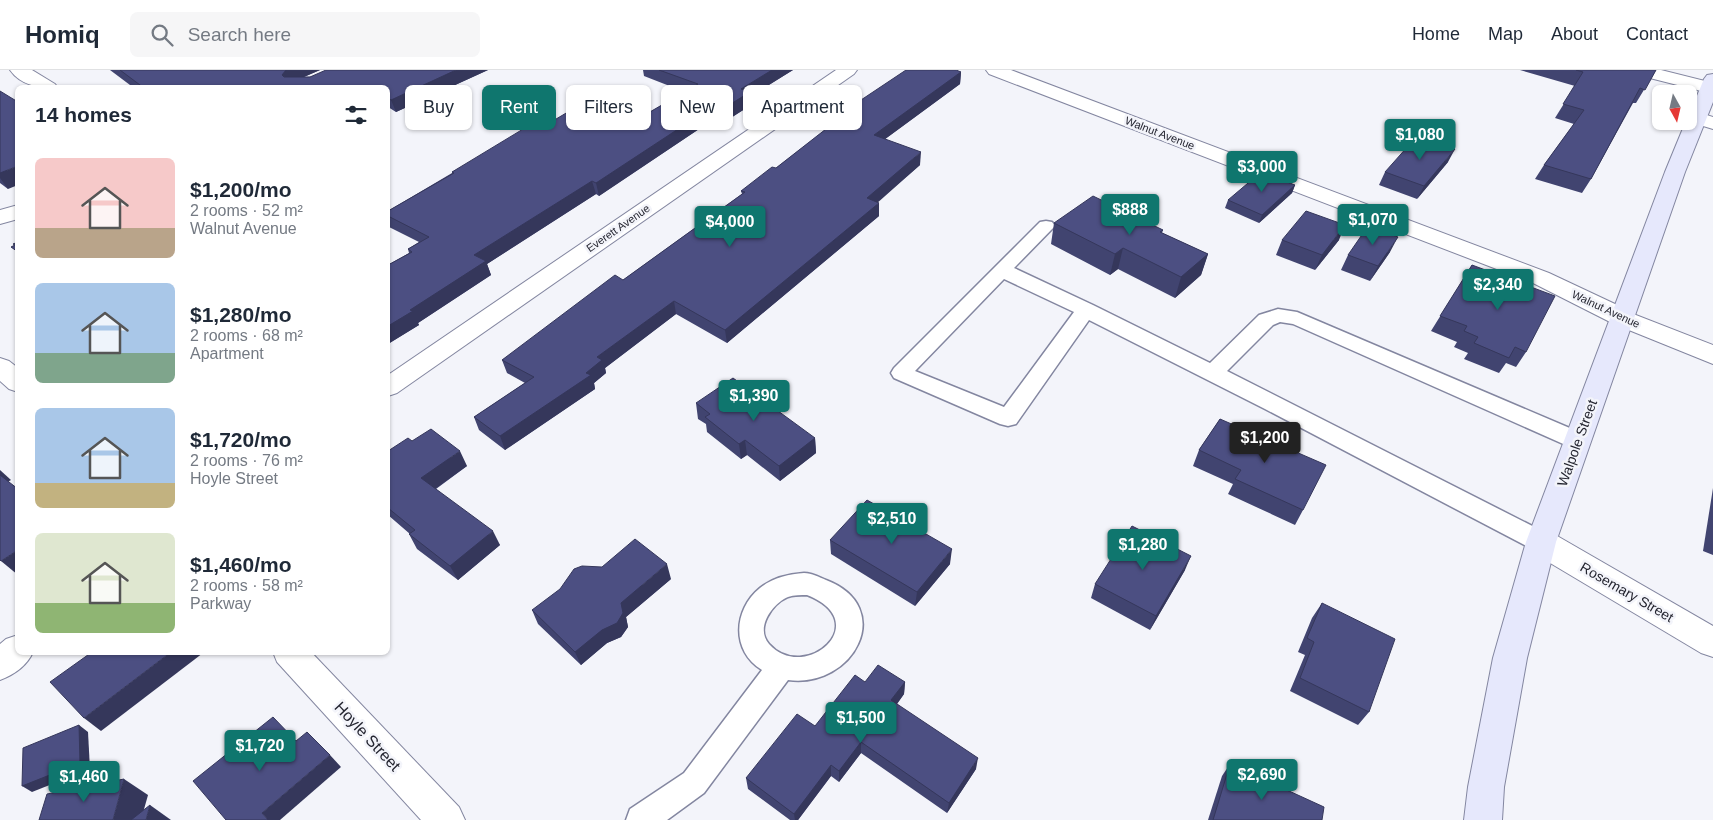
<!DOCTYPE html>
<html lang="en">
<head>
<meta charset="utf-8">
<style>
  :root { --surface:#fff; --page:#f6f6f7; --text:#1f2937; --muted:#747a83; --line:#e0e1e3; --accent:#0f766e }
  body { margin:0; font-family:Helvetica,sans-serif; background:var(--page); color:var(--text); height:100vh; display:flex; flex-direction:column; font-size:19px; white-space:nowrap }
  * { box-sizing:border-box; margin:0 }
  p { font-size:16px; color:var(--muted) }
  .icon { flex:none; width:28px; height:28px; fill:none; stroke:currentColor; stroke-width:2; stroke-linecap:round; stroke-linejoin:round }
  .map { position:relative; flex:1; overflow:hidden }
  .panel { position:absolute; left:15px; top:15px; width:375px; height:570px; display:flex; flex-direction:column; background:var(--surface); border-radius:8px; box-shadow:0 1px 4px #0004 }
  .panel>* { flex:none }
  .banner { position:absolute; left:405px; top:15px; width:475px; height:45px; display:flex; gap:10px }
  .needle { width:32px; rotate:172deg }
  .controls { position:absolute; left:1652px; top:15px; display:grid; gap:10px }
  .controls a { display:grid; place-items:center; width:45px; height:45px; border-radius:8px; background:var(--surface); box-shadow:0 1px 4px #0004; font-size:25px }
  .price { position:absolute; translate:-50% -42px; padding:0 11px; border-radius:5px; background:var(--accent); color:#fff; font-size:16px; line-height:32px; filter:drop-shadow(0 1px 2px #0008) }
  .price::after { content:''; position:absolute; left:50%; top:30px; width:15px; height:11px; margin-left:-8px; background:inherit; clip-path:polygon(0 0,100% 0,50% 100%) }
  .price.on { background:#222; color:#fff }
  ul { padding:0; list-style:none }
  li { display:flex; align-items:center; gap:15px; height:125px; padding:0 20px }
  li span { display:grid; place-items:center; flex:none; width:140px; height:100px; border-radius:8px; color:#555 }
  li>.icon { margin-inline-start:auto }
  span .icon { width:60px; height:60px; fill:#fffc; stroke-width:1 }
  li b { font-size:21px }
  h2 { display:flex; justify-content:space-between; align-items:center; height:60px; padding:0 20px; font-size:21px }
  .tag { padding:0 18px; border-radius:8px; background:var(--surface); box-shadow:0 1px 4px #0004; font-size:18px; line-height:45px }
  .tag.on { background:var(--accent); color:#fff }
  header { display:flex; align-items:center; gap:30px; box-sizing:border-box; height:70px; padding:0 25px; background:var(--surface); border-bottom:1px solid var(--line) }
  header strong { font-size:24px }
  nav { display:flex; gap:28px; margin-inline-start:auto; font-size:18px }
  .search { width:350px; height:45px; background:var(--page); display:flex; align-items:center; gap:12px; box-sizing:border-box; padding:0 18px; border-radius:8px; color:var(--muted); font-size:19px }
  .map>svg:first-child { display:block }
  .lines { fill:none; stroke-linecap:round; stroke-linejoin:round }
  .service-casing { stroke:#8386a0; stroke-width:3 }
  .minor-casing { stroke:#8386a0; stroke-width:2 }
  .tertiary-casing { stroke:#8386a0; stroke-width:2 }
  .secondary-casing { stroke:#8386a0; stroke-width:2 }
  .service { fill:#fff; fill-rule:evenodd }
  .minor { fill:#fff; fill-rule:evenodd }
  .tertiary { fill:#fff; fill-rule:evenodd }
  .secondary { fill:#e6e8fc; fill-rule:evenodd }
  .wall { fill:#414470 }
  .shaded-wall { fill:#35375b }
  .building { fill:#4c4f82; stroke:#35375b }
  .labels { text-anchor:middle; stroke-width:5; stroke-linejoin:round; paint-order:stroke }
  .far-street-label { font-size:11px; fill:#242530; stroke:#f3f4fa }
  .street-label { font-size:14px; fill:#242530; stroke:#f3f4fa }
  .near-street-label { font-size:16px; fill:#242530; stroke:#f3f4fa }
</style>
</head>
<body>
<header>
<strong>Homiq</strong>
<div class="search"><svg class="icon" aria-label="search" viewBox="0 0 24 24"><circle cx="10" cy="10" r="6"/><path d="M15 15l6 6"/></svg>Search here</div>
<nav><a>Home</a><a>Map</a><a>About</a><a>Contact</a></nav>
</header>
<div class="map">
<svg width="1713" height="750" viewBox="0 0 1713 750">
  <rect width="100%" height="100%" fill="#f3f4fa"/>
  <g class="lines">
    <defs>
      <g id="service">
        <path d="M1046,151L1052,152L1055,156L1014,198L1093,235L1210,293L1259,245L1278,239L1297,242L1586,365L1589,371L1586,377L1578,379L1570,377L1293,254L1280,252L1273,255L1227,301L1550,465L1553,472L1550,479L1541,482L1532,479L1265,339L1089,250L1016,354L1008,356L1000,354L894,308L891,303L894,298L1040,152ZM1004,209L1074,242L1004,337L915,301Z"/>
        <path d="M804,503C812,503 819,507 826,510C897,537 854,619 788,610L704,723L667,750H626L630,739L684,703L762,600C731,581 733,540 760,518C772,508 789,504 804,503ZM807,525C876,552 805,614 769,574C755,558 772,534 788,527C794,525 801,525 807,525Z"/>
      </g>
      <g id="minor">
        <path d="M10,0H32L55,14L58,18C40,18 21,16 10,0Z"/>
        <path d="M836,0H857L854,4L397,323L388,326V305Z"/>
        <path d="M1631,0H1661L1713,13V22L1709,23L1634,4Z"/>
        <path d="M1697,42L1713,47V59L1690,52L1689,46Z"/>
        <path d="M1623,240L1713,275V294L1614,254L1611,248L1614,242Z"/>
        <path d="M0,288L9,291L18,298V322L9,319L0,311Z"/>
        <path d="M1541,460L1552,463L1713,556V587L1701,583L1530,481L1526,472L1530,463Z"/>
        <path d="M18,565V582H33C27,596 13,605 0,610V574L6,569Z"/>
        <path d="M273,582H311L459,737L465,750H421L277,592Z"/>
      </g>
      <g id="tertiary">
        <path d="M986,0H1011L1549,203L1632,242L1635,248L1632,254L1623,256L1614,254L1533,213L989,4Z"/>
        <path d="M18,135V149L0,154V140Z"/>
      </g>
      <path id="secondary" d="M1713,4V32L1685,102L1556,472L1527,588L1504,717L1502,750H1464L1468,717L1493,588L1526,472L1665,102L1686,51H1689V45L1704,9L1707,5Z"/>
    </defs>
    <use href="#service" class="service-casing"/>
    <use href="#minor" class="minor-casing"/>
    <use href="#tertiary" class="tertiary-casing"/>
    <use href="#secondary" class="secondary-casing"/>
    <use href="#service" class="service"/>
    <use href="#minor" class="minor"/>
    <use href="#tertiary" class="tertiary"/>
    <use href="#secondary" class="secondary"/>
  </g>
  <g class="wall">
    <path d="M110,0H320L304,7L488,0L396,42L388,37V18H134Z"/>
    <path d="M643,0H793L751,26V35L715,58L705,55L599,126L596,124L487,194L491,205L418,253L419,255L388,274V195L409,183L408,179L419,172L389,157L388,154V141L452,103V102L551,52L624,57L685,22L644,6Z"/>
    <path d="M1520,0H1656L1636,33H1633L1591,109L1582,123L1535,109L1544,95L1574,54L1555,48L1575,16Z"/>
    <path d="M961,2L960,14L885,69L920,95L877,132L879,146L727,273L676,244L605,298L606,303L594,313L595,319L505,380L479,360L474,347L525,313L507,303L502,290L623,210L742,124L741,121L776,98L846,44V40Z"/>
    <path d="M0,21L8,119L0,113Z"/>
    <path d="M1448,92L1417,129L1379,115L1385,102Z"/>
    <path d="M1295,115L1292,123L1259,153L1225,138L1228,130Z"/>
    <path d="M1054,153L1163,160L1162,163L1208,184L1201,205L1175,228L1118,199L1110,205L1051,174Z"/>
    <path d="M1282,170H1339L1315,200L1276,185Z"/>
    <path d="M1390,182L1370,211L1341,200L1348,185Z"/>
    <path d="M1472,195L1526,282L1516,297L1506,293L1499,303L1464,289L1468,283L1454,277L1457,272L1431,261Z"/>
    <path d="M696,333L815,368L816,383L780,411L747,385L741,389L707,362L706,354L698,349Z"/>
    <path d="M1220,349L1303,440L1295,455L1228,424L1233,414L1193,396L1199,380Z"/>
    <path d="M412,371L467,396L436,419L500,475L458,510L417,479L409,464H410L388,445V381Z"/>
    <path d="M1713,418V485L1703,481Z"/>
    <path d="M830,470L950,494L915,536L831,484Z"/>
    <path d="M1185,500L1150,560L1091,528L1095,514Z"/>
    <path d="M671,509L626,547L628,557L621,567L607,573L581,595L538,554L532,540Z"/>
    <path d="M1322,533L1369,642L1358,655L1290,621L1305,585L1298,582L1312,548Z"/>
    <path d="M865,612H905L904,624L897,634L976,699L947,743L861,683L839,712L831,706L798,750H790L748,719L746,708L815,656Z"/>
    <path d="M1230,694L1322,750H1208L1222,706Z"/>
  </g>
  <g class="shaded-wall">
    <path d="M286,0H320L292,12L282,5Z"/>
    <path d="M456,0H488L396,42L391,30Z"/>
    <path d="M772,0H793L751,26V35L715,58L713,45L741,19Z"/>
    <path d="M961,2L960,14L873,78L874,65Z"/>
    <path d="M704,42L705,55L599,126L596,113Z"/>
    <path d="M1455,79L1448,92L1417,129L1424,116Z"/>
    <path d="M921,82L920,95L867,142V128Z"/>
    <path d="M18,96V115L8,119L0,108V103Z"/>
    <path d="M592,111L596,124L487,194L491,205L418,253L419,255L388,274V256L410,240L474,185Z"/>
    <path d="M1295,115L1292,123L1259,153L1262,145Z"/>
    <path d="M879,133V146L727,273L725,260Z"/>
    <path d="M1345,155L1339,170L1315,200L1322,185Z"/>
    <path d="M1398,167L1390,182L1370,211L1378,196Z"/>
    <path d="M1123,178L1118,199L1110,205L1115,184Z"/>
    <path d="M1208,184L1201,205L1175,228L1181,207Z"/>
    <path d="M674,231L676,244L605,298L606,303L594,313L595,319L505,380L500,366L586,303L597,287Z"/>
    <path d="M815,368L816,383L780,411L779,396Z"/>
    <path d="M745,370L747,385L741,389L739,374Z"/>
    <path d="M460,381L467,396L429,423L421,408Z"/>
    <path d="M0,400L11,410L6,413L0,407Z"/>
    <path d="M493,461L500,475L458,510L450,496Z"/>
    <path d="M952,479L950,494L915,536L917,522Z"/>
    <path d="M18,480V505L1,491Z"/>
    <path d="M1191,486L1185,500L1150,560L1156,546Z"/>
    <path d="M667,494L671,509L626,547L628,557L621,567L607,573L581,595L575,582L621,533Z"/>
    <path d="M171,582H202L203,583L101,661L84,648Z"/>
    <path d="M905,612L904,624L891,642V630Z"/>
    <path d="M79,655L88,662L90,699L32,722L22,716Z"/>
    <path d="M861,672V683L839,712V701Z"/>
    <path d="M330,685L341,697L280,750H268L262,743Z"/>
    <path d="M978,688L976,699L947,743L949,733Z"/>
    <path d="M831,695V706L798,750H795L794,744Z"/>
    <path d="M124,709L148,725L141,750H113Z"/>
    <path d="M150,735L171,750H146Z"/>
  </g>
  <g class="building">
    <path d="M120,0H286L282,5L284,7H310L326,0H456L391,30L388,28V18H144Z"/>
    <path d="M659,0H772L741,19L750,22L713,45L704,42L596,113L592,111L474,185L486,191L410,240L413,241L388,256V195L412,182L408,179L429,167L388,146V141L454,103L452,102L543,47L551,52L573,39L624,57L698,14Z"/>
    <path d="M906,0H956L961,2L874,65L921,82L867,128L879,133L725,260L674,231L597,287L602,290L586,303L591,305L500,366L474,347L534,307L502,290L615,205L623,210L745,122L741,121L772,97L776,98L849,41L846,40Z"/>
    <path d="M1576,0H1656L1645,20L1640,18L1591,109L1544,95L1584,40L1563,34L1583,2Z"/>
    <path d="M0,21L18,32V96L0,103Z"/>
    <path d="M1417,66L1455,79L1424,116L1385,102Z"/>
    <path d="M1261,102L1295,115L1262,145L1228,130Z"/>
    <path d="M1093,126L1163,160L1160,162L1208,184L1181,207L1123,178L1115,184L1054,153Z"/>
    <path d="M1306,141L1345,155L1322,185L1282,170Z"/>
    <path d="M1368,156L1398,167L1378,196L1348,185Z"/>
    <path d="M18,172V182L11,177L15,175L13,174Z"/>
    <path d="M1472,195L1555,226L1526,282L1515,277L1509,288L1474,273L1478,267L1464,261L1467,256L1440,246Z"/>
    <path d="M733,308L815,368L779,396L745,370L739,374L705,347L710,344L696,333Z"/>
    <path d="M1220,349L1326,395L1303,440L1235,409L1241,400L1199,380Z"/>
    <path d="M431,359L460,381L421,408L493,461L450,496L409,464L415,460L388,438V381L408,368L412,371Z"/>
    <path d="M0,405L18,419V480L1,491L0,490Z"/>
    <path d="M867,430L952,479L917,522L830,470Z"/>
    <path d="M1132,456L1191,486L1156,546L1095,514Z"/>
    <path d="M635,469L667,494L621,533L623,543L617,553L602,560L575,582L532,540L560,519L574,499L582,496L602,497Z"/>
    <path d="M1322,533L1395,569L1369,642L1300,608L1314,572L1307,568Z"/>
    <path d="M92,582H171L84,648L50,612Z"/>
    <path d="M878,595L905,612L891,630L978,688L949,733L861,672L839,701L831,695L794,744L746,708L797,644L815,656L855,605L865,612Z"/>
    <path d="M273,647L296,671L307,662L330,685L262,743L268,750H226L193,711Z"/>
    <path d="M79,655L80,693L22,716L23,678Z"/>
    <path d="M1230,694L1324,737L1322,750H1213Z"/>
    <path d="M124,709L113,750H39L47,724Z"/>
    <path d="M150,735L146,750H131Z"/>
  </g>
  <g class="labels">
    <g class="far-street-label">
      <text transform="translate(1160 63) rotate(21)" y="4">Walnut Avenue</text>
      <text transform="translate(618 158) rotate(-35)" y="4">Everett Avenue</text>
      <text transform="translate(1606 239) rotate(25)" y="4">Walnut Avenue</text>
    </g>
    <g class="street-label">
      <text transform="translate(1577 373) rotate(-70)" y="5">Walpole Street</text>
      <text transform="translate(1627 522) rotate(30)" y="5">Rosemary Street</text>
    </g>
    <g class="near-street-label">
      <text transform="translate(368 666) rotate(47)" y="6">Hoyle Street</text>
    </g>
  </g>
</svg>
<div class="controls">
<a><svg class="needle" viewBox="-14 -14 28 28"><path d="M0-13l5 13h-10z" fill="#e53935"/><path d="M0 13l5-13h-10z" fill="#747a83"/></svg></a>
</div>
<b class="price" style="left:1420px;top:91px">$1,080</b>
<b class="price" style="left:1262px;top:123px">$3,000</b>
<b class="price" style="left:1130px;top:166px">$888</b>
<b class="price" style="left:1373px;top:176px">$1,070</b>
<b class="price" style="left:730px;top:178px">$4,000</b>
<b class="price" style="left:1498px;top:241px">$2,340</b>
<b class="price" style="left:754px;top:352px">$1,390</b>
<b class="price on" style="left:1265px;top:394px">$1,200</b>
<b class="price" style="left:892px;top:475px">$2,510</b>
<b class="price" style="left:1143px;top:501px">$1,280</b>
<b class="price" style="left:861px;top:674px">$1,500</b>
<b class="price" style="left:260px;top:702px">$1,720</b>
<b class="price" style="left:1262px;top:731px">$2,690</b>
<b class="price" style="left:84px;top:733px">$1,460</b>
<div class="banner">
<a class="tag">Buy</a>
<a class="tag on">Rent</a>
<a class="tag">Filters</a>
<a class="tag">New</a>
<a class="tag">Apartment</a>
</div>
<section class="panel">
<h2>14 homes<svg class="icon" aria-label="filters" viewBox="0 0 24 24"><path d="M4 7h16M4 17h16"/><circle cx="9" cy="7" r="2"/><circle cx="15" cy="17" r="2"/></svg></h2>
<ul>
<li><span style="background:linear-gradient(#f6c9c9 70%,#b9a48a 0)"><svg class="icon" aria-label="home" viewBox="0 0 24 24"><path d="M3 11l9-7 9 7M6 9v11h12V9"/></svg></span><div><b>$1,200/mo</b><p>2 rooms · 52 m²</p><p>Walnut Avenue</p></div></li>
<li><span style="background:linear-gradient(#a9c7e8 70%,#7fa58c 0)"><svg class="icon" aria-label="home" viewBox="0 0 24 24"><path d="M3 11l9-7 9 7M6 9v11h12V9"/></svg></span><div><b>$1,280/mo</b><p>2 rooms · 68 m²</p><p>Apartment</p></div></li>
<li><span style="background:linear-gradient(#a9c7e8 75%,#c2b280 0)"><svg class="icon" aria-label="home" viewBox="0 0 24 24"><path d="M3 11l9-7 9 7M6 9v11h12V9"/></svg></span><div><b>$1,720/mo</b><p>2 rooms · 76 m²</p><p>Hoyle Street</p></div></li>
<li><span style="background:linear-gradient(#dfe7d0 70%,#8fb573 0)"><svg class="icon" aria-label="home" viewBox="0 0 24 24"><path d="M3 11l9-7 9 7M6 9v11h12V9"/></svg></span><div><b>$1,460/mo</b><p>2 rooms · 58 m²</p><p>Parkway</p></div></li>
</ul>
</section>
</div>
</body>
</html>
